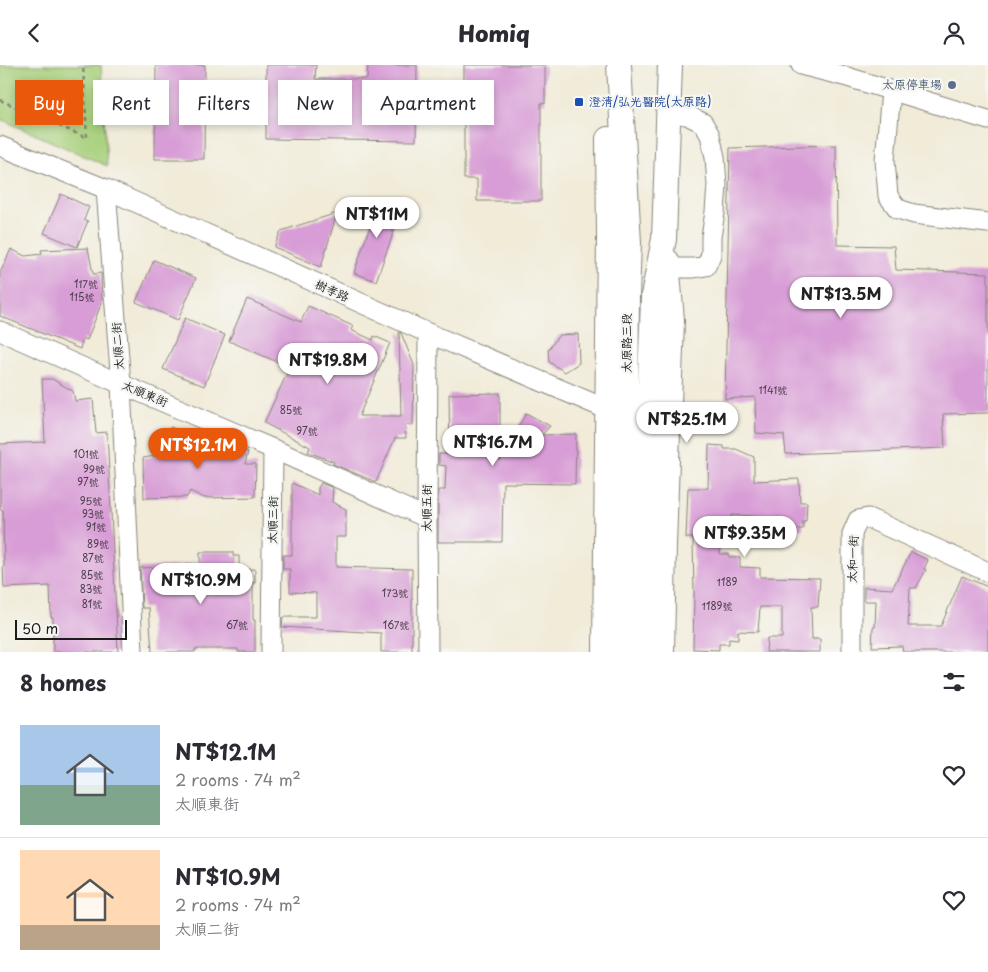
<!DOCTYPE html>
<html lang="en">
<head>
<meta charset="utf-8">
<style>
  :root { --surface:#fff; --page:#f7f7f7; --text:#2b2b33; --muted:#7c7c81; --line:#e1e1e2; --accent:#ea580c }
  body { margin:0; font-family:"Playpen Sans","LXGW WenKai TC",sans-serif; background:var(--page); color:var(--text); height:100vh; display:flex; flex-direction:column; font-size:19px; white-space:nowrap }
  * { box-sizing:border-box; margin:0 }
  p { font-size:16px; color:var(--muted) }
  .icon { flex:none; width:28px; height:28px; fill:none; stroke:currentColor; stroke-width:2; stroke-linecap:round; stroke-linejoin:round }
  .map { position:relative; height:587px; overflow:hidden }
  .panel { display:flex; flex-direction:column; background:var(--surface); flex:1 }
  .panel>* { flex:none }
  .guide { position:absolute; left:15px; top:15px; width:500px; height:45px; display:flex; gap:10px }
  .scale { position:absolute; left:15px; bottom:12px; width:112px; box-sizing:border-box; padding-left:5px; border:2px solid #1c1c1c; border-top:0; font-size:14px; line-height:18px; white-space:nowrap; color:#1c1c1c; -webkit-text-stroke:4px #f6f6f2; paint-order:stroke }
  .price { position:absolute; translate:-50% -42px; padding:0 11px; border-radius:18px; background:#fff; color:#222; font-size:16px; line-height:32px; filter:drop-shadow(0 1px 2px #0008) }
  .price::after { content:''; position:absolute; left:50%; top:30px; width:15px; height:11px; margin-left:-8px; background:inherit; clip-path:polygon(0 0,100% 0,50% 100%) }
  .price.selected { background:var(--accent); color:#fff }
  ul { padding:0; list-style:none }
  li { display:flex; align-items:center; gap:15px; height:125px; padding:0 20px }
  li+li { border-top:1px solid var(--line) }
  li span { display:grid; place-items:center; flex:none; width:140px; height:100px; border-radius:0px; color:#555 }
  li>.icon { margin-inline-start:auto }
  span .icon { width:60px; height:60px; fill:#fffc; stroke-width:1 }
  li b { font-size:21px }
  h2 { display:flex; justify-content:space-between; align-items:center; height:60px; padding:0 20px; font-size:21px }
  .tag { padding:0 18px; border-radius:0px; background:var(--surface); box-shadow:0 2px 8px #0003; font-size:18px; line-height:45px }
  .tag.selected { background:var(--accent); color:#fff }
  header { display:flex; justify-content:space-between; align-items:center; height:65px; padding:0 20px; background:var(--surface); font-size:22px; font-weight:800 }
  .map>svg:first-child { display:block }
  .green { fill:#a8d07c; stroke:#62764c }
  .building { fill:#d89dd6 }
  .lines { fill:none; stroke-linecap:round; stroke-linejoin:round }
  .minor-casing { stroke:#86847a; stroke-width:21 }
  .major-casing { stroke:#86847a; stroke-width:26 }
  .path { stroke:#86847a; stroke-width:2.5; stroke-dasharray:4 4; stroke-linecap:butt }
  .minor { stroke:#fff; stroke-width:19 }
  .major { stroke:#fff; stroke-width:24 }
  .service-dot { fill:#5c6f8a; stroke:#f6f6f2; stroke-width:2 }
  .transit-dot { fill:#1a4fb4; stroke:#f6f6f2; stroke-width:2 }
  .labels { text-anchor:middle; stroke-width:4.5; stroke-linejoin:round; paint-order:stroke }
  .number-label { font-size:10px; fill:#4b3c4a }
  .service-label { font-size:12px; fill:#4e5e75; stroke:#f6f6f2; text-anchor:end }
  .transit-label { font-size:12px; fill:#164399; stroke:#f6f6f2; text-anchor:start }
  .street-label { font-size:12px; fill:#1c1c1c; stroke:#f6f6f2 }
</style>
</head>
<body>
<header><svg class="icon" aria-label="back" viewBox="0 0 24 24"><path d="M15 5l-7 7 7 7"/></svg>Homiq<svg class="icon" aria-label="person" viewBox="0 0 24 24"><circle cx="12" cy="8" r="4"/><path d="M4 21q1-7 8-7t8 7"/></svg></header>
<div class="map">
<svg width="988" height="587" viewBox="0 0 988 587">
  <rect width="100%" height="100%" fill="#f6f6f2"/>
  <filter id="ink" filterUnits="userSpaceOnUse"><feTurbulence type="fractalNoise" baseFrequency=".02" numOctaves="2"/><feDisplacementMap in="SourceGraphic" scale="10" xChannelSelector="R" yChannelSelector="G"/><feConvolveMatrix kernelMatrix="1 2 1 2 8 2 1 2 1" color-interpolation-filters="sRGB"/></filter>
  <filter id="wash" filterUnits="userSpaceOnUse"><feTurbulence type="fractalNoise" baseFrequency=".0096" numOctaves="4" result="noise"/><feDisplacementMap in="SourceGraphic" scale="20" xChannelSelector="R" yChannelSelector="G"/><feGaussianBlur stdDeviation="1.12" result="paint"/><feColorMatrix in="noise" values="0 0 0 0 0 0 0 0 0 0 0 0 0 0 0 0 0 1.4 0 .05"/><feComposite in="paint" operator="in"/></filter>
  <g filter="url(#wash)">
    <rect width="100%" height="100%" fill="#f1ebd8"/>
    <path class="green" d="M0,0H101L107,101L0,54Z"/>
    <g id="blocks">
      <g class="building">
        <path d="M156,0H205L204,94H155Z"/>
        <path d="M266,0H316L315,14H367L368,0H417L416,76L266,74Z"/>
        <path d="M464,0H545V39L541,38V136H477V114H464Z"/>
        <path d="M836,80L837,180L894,181L896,205L988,208V348L943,349L945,383L786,389L784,370L756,368L755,332L725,334L730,83Z"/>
        <path d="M61,129L89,142L84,155L88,156L77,182L44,168Z"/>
        <path d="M373,134L400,143L392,166H394L376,216L354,208L372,155L366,154Z"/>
        <path d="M337,148L321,202L274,182L281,166Z"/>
        <path d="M88,183L93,209L101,208L102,237L87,275L83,273L80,284L0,251V208L11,184L25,191L42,189L41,185Z"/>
        <path d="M154,195L196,213L178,255L136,237Z"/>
        <path d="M247,234L301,257L308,241L353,261L351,265L373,275L374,271L390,278L359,351H401L399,267L401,268L414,300L413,360H405L406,373H395L376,417L333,399L334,397L308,387L310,382L264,358L289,304L281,301L282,299L229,276Z"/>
        <path d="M185,253L225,270L204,321L163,304Z"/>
        <path d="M578,269L579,298L565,307L549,297L548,285L559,270Z"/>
        <path d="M42,314H52L73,326L75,336L93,334L96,368L107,367L118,587H53V552H51L50,521L4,523L3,502H4L3,445H0V379L45,377Z"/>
        <path d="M500,328V396L504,389H525L526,369L517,364L526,348L550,361L542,370L576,369L575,419L503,418L502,477H438V425H445L446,401L439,400V389H450L449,329Z"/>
        <path d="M171,362L212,384L217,374L248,387L245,399H256L255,432L204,433L190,426L187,432L144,433L143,393L156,391Z"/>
        <path d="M709,380L724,381V384H736L754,392V416L799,414L800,437H807L806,456H803V464H781V457L765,456V452L732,450V461H721L720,489H729V492H740V502L760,503V512L820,513L818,542H811L812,574H820V587H766L767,573H782V542H760L758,567L738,566V575L729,574V579H719V585L693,584L694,531L693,473H686L688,423H708Z"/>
        <path d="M292,418L318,430V423L321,418L333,423L332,437L346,444V472H336V502L412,504V587H381V568L282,562L283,552H316V528L290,527V504H283V490H292Z"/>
        <path d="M200,487H233V491H239V505L255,504V518L253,517V555H255V587H238V584H195V587H152L149,543H142L140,503L187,501V499H200Z"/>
        <path d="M911,487L928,495L924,504L926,505L916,523H910L908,561H941L962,511L988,522V587H903L902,581L872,582L873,562H875L876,536H864V522L892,524Z"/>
      </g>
    </g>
  </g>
  <g filter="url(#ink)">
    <use href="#blocks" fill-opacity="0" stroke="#86847a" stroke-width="1"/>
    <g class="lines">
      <defs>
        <g id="minor">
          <path d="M801,0L844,11L988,55"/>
          <path d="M891,26L885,95L888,131L898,144L914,149L988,158"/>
          <path d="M668,47L687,50L703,58L710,70L715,92L717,120L715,147L711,172V190L706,201L694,203H668"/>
          <path d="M0,81L106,124L428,268L618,349"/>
          <path d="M106,124L121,319L133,587"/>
          <path d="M0,266L121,319L273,384L427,453"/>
          <path d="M428,268L427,453L428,587"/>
          <path d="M271,587L273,384"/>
          <path d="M852,587V469L858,455L868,453L988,507"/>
        </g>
        <g id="major">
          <path d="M619,0L629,178L627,231L624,587"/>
          <path d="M605,587L609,171L608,74"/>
          <path d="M644,587L645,473L653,231L664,174L670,0"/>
          <path d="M662,587L664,479L672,255L667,196"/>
        </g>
      </defs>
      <use href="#minor" class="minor-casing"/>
      <use href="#major" class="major-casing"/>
      <path class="path" d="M0,35L87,73L83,0"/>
      <use href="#minor" class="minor"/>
      <use href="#major" class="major"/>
    </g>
  </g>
  <circle class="service-dot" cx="952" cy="20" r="5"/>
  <rect class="transit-dot" x="574" y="32" width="10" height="10" rx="2.5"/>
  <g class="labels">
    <g class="number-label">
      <text x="86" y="223">117號</text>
      <text x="82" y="236">115號</text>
      <text x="773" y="329">1141號</text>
      <text x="291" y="349">85號</text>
      <text x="307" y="370">97號</text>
      <text x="86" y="393">101號</text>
      <text x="94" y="408">99號</text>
      <text x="88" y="421">97號</text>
      <text x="91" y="440">95號</text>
      <text x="93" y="453">93號</text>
      <text x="96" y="466">91號</text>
      <text x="98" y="483">89號</text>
      <text x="93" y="497">87號</text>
      <text x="92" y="514">85號</text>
      <text x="727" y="521">1189</text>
      <text x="91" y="528">83號</text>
      <text x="395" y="532">173號</text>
      <text x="92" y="543">81號</text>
      <text x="717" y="545">1189號</text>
      <text x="237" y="564">67號</text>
      <text x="396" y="564">167號</text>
    </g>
    <g class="service-label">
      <text x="942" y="24">太原停車場</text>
    </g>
    <g class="transit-label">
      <text x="589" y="41">澄清/弘光醫院(太原路)</text>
    </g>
    <g class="street-label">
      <text transform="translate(332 226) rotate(24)" y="4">樹孝路</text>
      <text transform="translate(627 278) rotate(-90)" y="4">太原路三段</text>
      <text transform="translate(118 281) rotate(-94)" y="4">太順二街</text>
      <text transform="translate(145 329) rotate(23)" y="4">太順東街</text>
      <text transform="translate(427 443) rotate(-90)" y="4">太順五街</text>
      <text transform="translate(273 455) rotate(-89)" y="4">太順三街</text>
      <text transform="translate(853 494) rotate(-88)" y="4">太和一街</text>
    </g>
  </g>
</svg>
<div class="scale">50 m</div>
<b class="price" style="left:377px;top:174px">NT$11M</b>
<b class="price" style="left:841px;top:254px">NT$13.5M</b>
<b class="price" style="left:328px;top:320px">NT$19.8M</b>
<b class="price" style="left:687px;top:379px">NT$25.1M</b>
<b class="price" style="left:493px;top:402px">NT$16.7M</b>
<b class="price selected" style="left:198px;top:405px">NT$12.1M</b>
<b class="price" style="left:745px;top:493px">NT$9.35M</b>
<b class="price" style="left:201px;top:540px">NT$10.9M</b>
<div class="guide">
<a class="tag selected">Buy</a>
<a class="tag">Rent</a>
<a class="tag">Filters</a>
<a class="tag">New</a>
<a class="tag">Apartment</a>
</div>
</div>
<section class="panel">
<h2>8 homes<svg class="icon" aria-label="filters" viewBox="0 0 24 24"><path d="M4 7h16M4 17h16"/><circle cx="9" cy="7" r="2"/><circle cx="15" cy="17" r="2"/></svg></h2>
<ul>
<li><span style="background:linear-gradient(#a9c7e8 60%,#7fa58c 0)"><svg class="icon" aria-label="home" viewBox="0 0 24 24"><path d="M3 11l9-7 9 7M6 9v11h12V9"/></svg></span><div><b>NT$12.1M</b><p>2 rooms · 74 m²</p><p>太順東街</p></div><svg class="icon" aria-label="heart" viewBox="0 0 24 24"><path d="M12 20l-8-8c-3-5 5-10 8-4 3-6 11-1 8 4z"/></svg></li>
<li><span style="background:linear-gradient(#ffd9b3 75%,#b9a48a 0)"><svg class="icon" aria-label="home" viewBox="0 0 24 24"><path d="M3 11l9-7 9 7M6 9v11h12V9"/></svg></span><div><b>NT$10.9M</b><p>2 rooms · 74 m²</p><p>太順二街</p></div><svg class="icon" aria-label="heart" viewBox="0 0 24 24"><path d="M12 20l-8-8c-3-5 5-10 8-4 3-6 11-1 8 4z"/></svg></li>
</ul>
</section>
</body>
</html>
